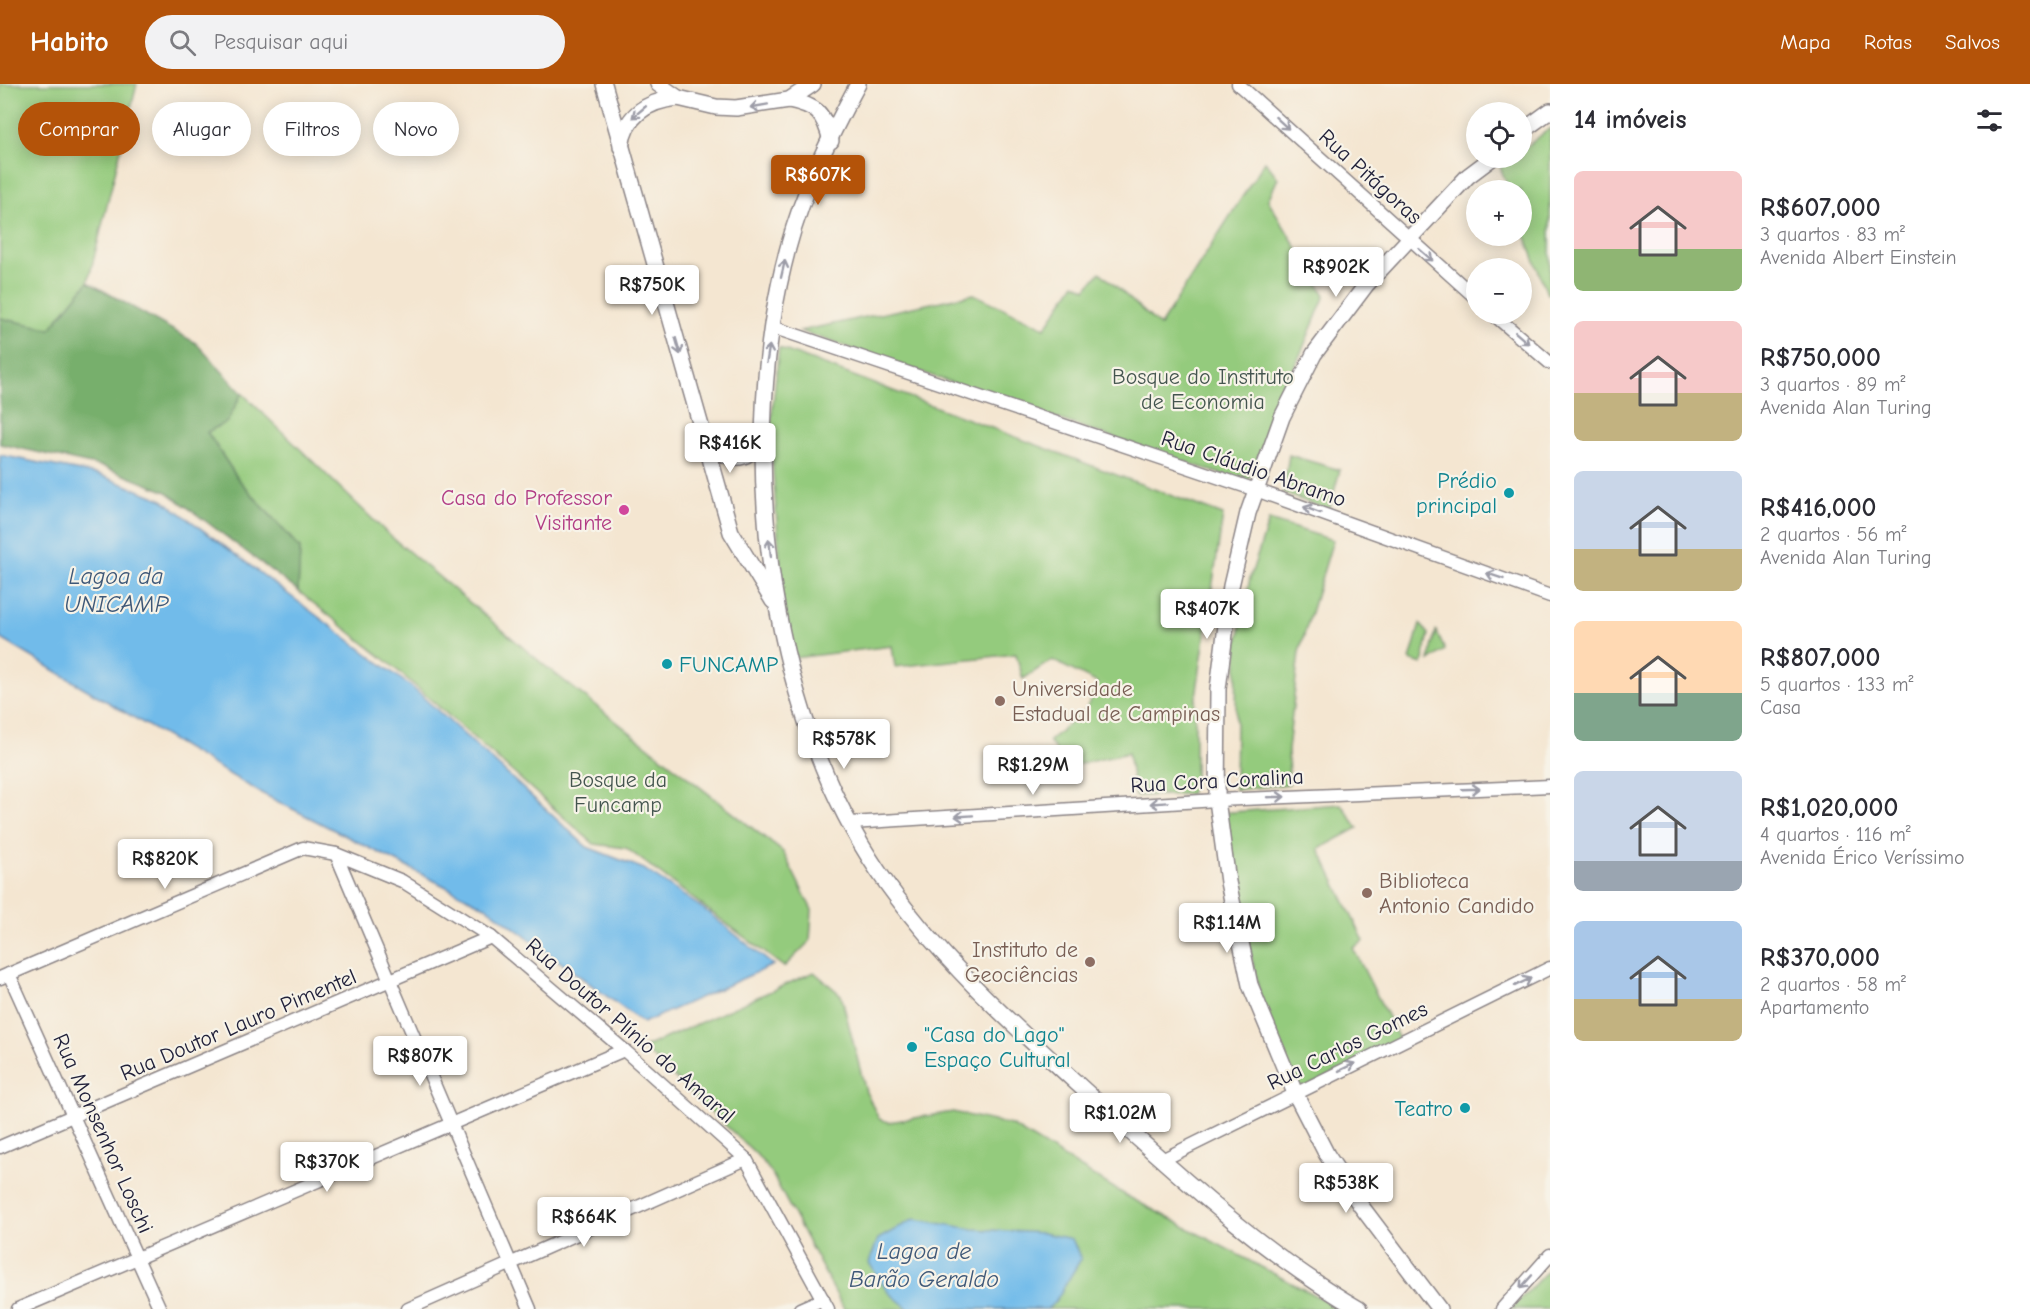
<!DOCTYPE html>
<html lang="pt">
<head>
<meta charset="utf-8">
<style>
  :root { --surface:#fff; --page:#f2f2f3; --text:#2b2b33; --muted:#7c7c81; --accent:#b45309 }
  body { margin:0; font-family:"Comic Neue",sans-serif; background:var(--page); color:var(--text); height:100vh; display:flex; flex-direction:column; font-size:22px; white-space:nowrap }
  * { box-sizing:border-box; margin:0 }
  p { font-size:20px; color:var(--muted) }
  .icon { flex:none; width:33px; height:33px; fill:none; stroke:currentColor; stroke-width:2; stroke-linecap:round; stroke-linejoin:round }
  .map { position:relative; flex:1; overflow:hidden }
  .side { display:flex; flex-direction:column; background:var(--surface); width:480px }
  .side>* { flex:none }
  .top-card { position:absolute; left:18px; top:18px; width:570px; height:54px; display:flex; gap:12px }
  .controls { position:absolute; left:1466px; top:18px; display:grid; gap:12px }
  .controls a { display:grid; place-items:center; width:66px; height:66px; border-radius:50%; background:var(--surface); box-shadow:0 3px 15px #0003; font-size:30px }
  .price { position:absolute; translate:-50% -51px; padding:0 14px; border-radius:6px; background:#fff; color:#222; font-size:20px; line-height:39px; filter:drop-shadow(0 2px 3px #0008) }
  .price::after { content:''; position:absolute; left:50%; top:36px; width:18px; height:14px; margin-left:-9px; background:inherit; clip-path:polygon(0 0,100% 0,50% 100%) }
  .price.active { background:var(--accent); color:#fff }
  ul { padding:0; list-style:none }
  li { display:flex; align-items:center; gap:18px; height:150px; padding:0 24px }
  li span { display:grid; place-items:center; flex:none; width:168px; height:120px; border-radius:9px; color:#555 }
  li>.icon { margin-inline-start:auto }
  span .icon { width:72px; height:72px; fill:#fffc; stroke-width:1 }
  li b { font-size:26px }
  h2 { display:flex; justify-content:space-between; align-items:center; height:72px; padding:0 24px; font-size:26px }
  .chip { padding:0 21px; border-radius:27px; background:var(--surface); box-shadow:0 3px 15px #0003; font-size:21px; line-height:54px }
  .chip.active { background:var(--accent); color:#fff }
  header { display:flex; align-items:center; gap:36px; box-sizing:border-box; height:84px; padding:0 30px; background:var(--accent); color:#fff }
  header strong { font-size:28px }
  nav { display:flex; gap:33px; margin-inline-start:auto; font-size:21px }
  .search { width:420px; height:54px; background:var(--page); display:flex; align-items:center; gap:15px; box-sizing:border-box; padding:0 21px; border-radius:33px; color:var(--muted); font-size:22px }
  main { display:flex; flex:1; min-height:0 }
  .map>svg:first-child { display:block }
  .green { fill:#94cb7d; stroke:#5b765c; stroke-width:1.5 }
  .forest { fill:#77af6c; stroke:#4c6854; stroke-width:1.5 }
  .water { fill:#71bbea; stroke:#4a6e92; stroke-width:1.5 }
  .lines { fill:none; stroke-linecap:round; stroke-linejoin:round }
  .minor-casing { stroke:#8b8486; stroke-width:15 }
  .tertiary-casing { stroke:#8b8486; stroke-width:18 }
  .minor { stroke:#fff; stroke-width:12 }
  .tertiary { stroke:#fff; stroke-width:15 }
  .oneway { stroke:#9c9ca7 }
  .culture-dot { fill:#0f9aa8; stroke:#f7f3e8; stroke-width:2 }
  .hotel-dot { fill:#d1479c; stroke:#f7f3e8; stroke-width:2 }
  .education-dot { fill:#8d6e63; stroke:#f7f3e8; stroke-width:2 }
  .labels { text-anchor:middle; stroke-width:4.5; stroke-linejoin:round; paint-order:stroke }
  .street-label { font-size:22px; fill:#22223b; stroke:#f7f3e8 }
  .park-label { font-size:22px; fill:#44554f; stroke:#f7f3e8 }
  .culture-label { font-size:22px; fill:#0d838f; stroke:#f7f3e8; text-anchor:end }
  .hotel-label { font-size:22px; fill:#b23c85; stroke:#f7f3e8; text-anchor:end }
  .education-label { font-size:22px; fill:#785e54; stroke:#f7f3e8; text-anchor:start }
  .water-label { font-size:24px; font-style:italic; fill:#3e5878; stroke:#f7f3e8 }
</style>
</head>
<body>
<header>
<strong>Habito</strong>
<div class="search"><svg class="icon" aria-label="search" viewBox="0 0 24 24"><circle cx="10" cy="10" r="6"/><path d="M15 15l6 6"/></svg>Pesquisar aqui</div>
<nav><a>Mapa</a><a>Rotas</a><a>Salvos</a></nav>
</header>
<main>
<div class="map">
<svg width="1550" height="1225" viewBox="0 0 1550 1225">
  <rect width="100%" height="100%" fill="#f7f3e8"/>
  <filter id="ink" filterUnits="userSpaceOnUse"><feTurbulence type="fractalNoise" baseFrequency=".0167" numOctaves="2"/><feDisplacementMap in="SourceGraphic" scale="12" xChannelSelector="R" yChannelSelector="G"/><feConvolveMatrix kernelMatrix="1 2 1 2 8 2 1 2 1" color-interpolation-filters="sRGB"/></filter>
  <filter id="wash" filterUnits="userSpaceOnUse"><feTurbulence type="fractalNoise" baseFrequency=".008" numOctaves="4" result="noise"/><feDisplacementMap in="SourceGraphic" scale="24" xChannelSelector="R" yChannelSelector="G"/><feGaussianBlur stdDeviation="1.35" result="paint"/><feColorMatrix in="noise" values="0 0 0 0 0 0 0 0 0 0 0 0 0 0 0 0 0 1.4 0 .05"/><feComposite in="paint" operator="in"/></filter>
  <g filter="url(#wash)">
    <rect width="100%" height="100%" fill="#f4e6d1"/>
    <g class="green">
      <path d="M0,0H137L88,198L50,245L0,234Z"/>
      <path d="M1550,44V209L1547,210L1521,140V106H1509L1500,83L1512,74H1521V67Z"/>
      <path d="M1265,77L1278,94L1268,116L1325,211L1247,399L800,247L974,210L1045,244L1075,199L1086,205L1100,188L1160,242Z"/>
      <path d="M779,264L1223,431L1195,620V695L1190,710L1135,712L1128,669L1067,683L1049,657L1086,625L1098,599L1052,576L1023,595L1016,570L895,583L892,562L794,574L783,517L770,348Z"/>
      <path d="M242,309L388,450L544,581L783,768L812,826L810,857L784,883L626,764L594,760L388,578L298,507L300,464L238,395L207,348L227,338Z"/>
      <path d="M1289,371L1340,386L1329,426L1283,409Z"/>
      <path d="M1269,436L1333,456L1299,568L1288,666L1289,700L1235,706L1237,563L1250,494Z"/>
      <path d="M1420,540L1429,550L1422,580L1410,576Z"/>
      <path d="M1436,547L1445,566L1429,577Z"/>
      <path d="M1341,720L1358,744L1319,765L1364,857L1353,864L1400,957L1295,1009L1267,942L1219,729Z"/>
      <path d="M814,888L841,911L866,1008L879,1035L889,1038L953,1028L1011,1041L1127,1112L1341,1225H844L771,1088L756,1070L643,964Z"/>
      <path d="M1550,1184V1225H1511Z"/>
    </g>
    <path class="forest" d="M88,198L196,259L242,309L227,338L207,348L238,395L300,465L298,507L167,408L104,383L0,360V234L50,245Z"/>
    <g class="water">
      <path d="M0,371L100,391L163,416L413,604L587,763L644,785L705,826L773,881L643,939L486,823L261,709L0,554Z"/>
      <path d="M914,1135L973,1145L1043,1149L1072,1155L1081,1175L1055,1218L1047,1225H909L888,1208L869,1179L878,1155Z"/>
    </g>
  </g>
  <g filter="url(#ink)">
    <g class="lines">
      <defs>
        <g id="minor">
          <path d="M1238,0L1476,214"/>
          <path d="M1493,230L1550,279"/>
          <path d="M772,243L1256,406L1550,512"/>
          <path d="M851,739L1217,716L1550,702"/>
          <path d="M336,770L530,1225"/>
          <path d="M9,890L160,1225"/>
          <path d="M0,894L303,764L336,770L402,797L491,853L624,966L746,1075L828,1225"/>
          <path d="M0,1063L491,853"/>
          <path d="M1162,1076L1550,884"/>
          <path d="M18,1225L624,966"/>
          <path d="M408,1225L746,1075"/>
          <path d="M800,1225L823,1215"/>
          <path d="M1502,1225L1550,1171"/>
        </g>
        <g id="tertiary">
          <path d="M604,0L731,448L773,517"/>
          <path d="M658,0L678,14L716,23L736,24L789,16L813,0"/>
          <path d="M858,0C830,52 803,107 788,164C736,356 765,620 878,787C939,877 1023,950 1103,1023C1184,1096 1264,1170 1359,1225"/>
          <path d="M789,16C817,22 824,29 831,57"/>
          <path d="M1521,48L1550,27"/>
          <path d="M621,63C625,31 647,17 678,14"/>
          <path d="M707,353C724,379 747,381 763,353"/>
          <path d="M1439,1225L1361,1122L1327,1071L1295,1009L1250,901L1228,798L1217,716L1218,605L1231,502L1248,429L1282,333L1314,270L1366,201L1468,92L1492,74"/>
        </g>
      </defs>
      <use href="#minor" class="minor-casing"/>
      <use href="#tertiary" class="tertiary-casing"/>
      <use href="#minor" class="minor"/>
      <use href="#tertiary" class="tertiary"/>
    </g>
    <defs><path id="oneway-shaft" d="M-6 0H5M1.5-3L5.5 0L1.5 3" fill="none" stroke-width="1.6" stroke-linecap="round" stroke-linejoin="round" transform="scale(1.5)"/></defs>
    <g class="oneway">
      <use href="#oneway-shaft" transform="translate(759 22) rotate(170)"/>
      <use href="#oneway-shaft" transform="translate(639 28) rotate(140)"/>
      <use href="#oneway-shaft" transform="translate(1282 39) rotate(42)"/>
      <use href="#oneway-shaft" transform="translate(1426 171) rotate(41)"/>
      <use href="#oneway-shaft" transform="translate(783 185) rotate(-77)"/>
      <use href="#oneway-shaft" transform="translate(1522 254) rotate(41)"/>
      <use href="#oneway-shaft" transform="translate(678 262) rotate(74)"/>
      <use href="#oneway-shaft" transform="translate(768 270) rotate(-81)"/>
      <use href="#oneway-shaft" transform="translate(1312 426) rotate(-160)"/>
      <use href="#oneway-shaft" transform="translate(770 464) rotate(-96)"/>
      <use href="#oneway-shaft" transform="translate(1495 492) rotate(-161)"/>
      <use href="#oneway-shaft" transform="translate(1471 705) rotate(-2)"/>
      <use href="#oneway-shaft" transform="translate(1276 713) rotate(-2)"/>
      <use href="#oneway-shaft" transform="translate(1159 719) rotate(176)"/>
      <use href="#oneway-shaft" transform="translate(964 732) rotate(176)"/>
      <use href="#oneway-shaft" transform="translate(1523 898) rotate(-26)"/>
      <use href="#oneway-shaft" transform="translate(1347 983) rotate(-26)"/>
      <use href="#oneway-shaft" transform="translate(1526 1198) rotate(132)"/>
    </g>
  </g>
  <g class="culture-dot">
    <circle cx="1509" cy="409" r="6"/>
    <circle cx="667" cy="580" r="6"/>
    <circle cx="912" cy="963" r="6"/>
    <circle cx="1465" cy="1024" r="6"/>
  </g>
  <circle class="hotel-dot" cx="624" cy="426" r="6"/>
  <g class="education-dot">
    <circle cx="1000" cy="617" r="6"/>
    <circle cx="1367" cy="809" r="6"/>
    <circle cx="1090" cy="878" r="6"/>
  </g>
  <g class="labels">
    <g class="street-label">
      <text transform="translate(1371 92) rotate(42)" y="8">Rua Pitágoras</text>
      <text transform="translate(1254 384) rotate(19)" y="8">Rua Cláudio Abramo</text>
      <text transform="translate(1217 696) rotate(-3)" y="8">Rua Cora Coralina</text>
      <text transform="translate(238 940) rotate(-23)" y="8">Rua Doutor Lauro Pimentel</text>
      <text transform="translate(631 946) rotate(41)" y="8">Rua Doutor Plínio do Amaral</text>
      <text transform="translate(1347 961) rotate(-26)" y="8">Rua Carlos Gomes</text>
      <text transform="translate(104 1049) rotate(66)" y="8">Rua Monsenhor Loschi</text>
    </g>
    <g class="park-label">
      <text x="1203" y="300">Bosque do Instituto<tspan x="1203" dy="25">de Economia</tspan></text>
      <text x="618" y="703">Bosque da<tspan x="618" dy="25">Funcamp</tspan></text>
    </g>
    <g class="culture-label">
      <text x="1497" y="404">Prédio<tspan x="1497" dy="25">principal</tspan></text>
      <text x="679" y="588" text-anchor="start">FUNCAMP</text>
      <text x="924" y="958" text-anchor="start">"Casa do Lago"<tspan x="924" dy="25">Espaço Cultural</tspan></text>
      <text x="1453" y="1032">Teatro</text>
    </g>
    <g class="hotel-label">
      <text x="612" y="421">Casa do Professor<tspan x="612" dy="25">Visitante</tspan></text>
    </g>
    <g class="education-label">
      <text x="1012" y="612">Universidade<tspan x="1012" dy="25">Estadual de Campinas</tspan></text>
      <text x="1379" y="804">Biblioteca<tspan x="1379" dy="25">Antonio Candido</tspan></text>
      <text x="1078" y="873" text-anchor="end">Instituto de<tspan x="1078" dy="25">Geociências</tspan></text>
    </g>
    <g class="water-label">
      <text x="116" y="500">Lagoa da<tspan x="116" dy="28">UNICAMP</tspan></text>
      <text x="924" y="1175">Lagoa de<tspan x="924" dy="28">Barão Geraldo</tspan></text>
    </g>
  </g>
</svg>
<div class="controls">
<a><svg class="icon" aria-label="locate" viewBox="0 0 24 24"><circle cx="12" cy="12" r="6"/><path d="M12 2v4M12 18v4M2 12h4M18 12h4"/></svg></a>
<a>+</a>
<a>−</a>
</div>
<b class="price active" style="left:818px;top:122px">R$607K</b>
<b class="price" style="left:1336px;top:214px">R$902K</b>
<b class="price" style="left:652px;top:232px">R$750K</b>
<b class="price" style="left:730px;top:390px">R$416K</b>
<b class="price" style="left:1207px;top:556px">R$407K</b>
<b class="price" style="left:844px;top:686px">R$578K</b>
<b class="price" style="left:1033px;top:712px">R$1.29M</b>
<b class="price" style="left:165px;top:806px">R$820K</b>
<b class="price" style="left:1227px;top:870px">R$1.14M</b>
<b class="price" style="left:420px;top:1003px">R$807K</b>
<b class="price" style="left:1120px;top:1060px">R$1.02M</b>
<b class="price" style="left:327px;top:1109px">R$370K</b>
<b class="price" style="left:1346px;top:1130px">R$538K</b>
<b class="price" style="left:584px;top:1164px">R$664K</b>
<div class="top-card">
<a class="chip active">Comprar</a>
<a class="chip">Alugar</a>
<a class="chip">Filtros</a>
<a class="chip">Novo</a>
</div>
</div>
<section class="side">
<h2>14 imóveis<svg class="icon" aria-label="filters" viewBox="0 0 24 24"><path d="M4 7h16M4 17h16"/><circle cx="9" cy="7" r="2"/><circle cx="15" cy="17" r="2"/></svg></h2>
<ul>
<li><span style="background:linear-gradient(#f6c9c9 65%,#8fb573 0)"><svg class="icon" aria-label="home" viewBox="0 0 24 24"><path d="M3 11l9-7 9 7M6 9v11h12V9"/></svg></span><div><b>R$607,000</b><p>3 quartos · 83 m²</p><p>Avenida Albert Einstein</p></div></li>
<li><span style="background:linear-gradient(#f6c9c9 60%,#c2b280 0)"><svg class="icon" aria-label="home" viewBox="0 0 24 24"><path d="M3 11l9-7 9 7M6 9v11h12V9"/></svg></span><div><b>R$750,000</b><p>3 quartos · 89 m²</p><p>Avenida Alan Turing</p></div></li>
<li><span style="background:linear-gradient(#c9d6e8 65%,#c2b280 0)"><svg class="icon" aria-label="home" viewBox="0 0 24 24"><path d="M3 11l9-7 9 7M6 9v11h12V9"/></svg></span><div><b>R$416,000</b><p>2 quartos · 56 m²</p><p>Avenida Alan Turing</p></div></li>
<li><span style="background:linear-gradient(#ffd9b3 60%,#7fa58c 0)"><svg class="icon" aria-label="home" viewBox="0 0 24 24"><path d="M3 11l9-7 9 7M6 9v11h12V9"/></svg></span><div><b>R$807,000</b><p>5 quartos · 133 m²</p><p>Casa</p></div></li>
<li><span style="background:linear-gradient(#c9d6e8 75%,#9aa5b1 0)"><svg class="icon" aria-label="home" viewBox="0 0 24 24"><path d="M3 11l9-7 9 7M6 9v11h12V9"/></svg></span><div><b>R$1,020,000</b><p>4 quartos · 116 m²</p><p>Avenida Érico Veríssimo</p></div></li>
<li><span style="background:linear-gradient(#a9c7e8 65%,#c2b280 0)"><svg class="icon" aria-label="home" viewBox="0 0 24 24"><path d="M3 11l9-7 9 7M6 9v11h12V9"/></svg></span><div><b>R$370,000</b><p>2 quartos · 58 m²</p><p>Apartamento</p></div></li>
</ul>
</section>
</main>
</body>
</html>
